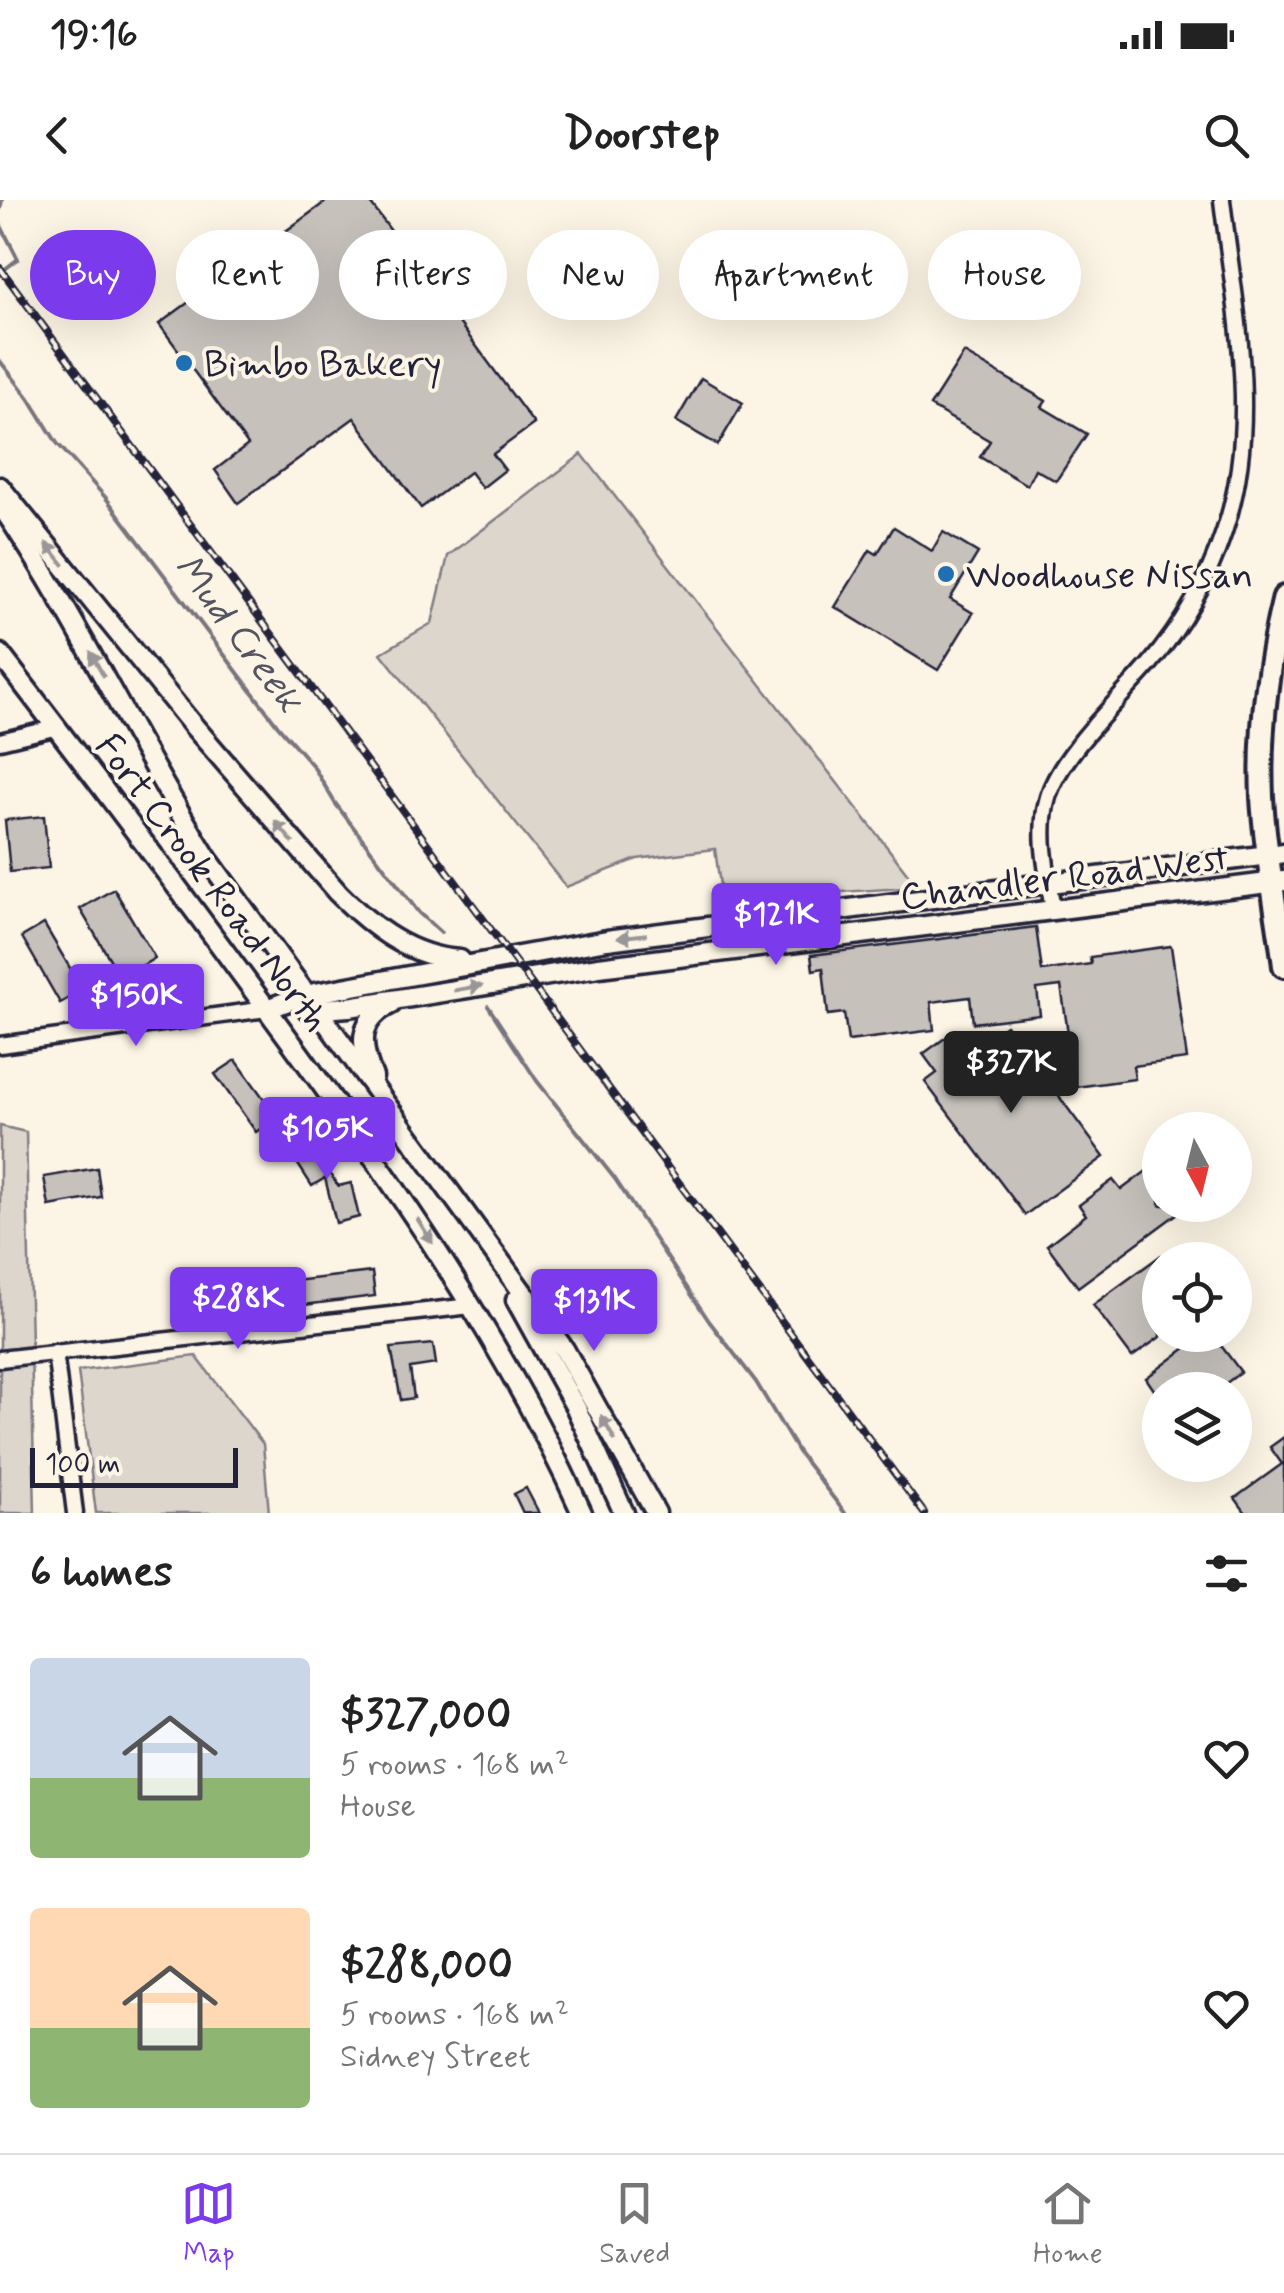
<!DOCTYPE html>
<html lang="en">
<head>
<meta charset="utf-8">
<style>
  :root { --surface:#fff; --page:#f2f2f2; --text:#222; --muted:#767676; --line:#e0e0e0; --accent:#7c3aed }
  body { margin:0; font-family:Mynerve,sans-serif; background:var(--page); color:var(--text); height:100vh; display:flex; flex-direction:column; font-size:38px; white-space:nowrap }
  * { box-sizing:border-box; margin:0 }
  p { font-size:32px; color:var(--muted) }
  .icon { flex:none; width:55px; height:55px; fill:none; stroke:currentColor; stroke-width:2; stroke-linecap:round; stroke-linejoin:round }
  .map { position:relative; height:1313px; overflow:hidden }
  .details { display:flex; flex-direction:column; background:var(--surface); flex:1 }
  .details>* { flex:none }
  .top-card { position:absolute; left:30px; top:30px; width:1225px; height:90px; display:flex; gap:20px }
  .needle { width:65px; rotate:173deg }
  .fabs { position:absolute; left:1142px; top:912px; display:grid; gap:20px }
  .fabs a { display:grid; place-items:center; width:110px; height:110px; border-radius:50%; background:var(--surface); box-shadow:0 10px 40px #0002; font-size:50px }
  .scale { position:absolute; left:30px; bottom:25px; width:208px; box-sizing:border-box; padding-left:10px; border:5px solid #22223b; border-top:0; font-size:28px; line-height:35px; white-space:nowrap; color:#22223b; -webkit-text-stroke:8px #fcf5e5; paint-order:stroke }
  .price { position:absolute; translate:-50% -85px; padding:0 22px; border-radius:10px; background:var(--accent); color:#fff; font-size:32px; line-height:65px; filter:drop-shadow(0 2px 5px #0008) }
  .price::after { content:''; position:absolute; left:50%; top:60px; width:30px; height:22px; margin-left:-15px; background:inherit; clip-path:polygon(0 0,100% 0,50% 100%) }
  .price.current { background:#222; color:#fff }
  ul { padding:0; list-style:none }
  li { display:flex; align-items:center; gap:30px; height:250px; padding:0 30px }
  li span { display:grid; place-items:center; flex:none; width:280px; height:200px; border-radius:10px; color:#555 }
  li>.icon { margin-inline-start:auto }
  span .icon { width:120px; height:120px; fill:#fffc; stroke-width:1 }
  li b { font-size:42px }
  h2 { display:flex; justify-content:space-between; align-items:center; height:120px; padding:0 30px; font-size:42px }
  .pill { padding:0 35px; border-radius:45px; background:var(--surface); box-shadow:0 10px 40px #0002; font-size:35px; line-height:90px }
  .pill.current { background:var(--accent); color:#fff }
  .status { display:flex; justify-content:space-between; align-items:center; height:70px; padding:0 50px; background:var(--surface); direction:ltr }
  .status svg { height:28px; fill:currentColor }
  header { display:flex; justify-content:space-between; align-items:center; height:130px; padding:0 30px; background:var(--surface); font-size:45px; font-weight:700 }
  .dock { display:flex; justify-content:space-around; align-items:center; height:140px; border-top:2px solid var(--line); background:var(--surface); font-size:28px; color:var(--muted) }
  .dock a { display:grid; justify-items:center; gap:5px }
  .dock .current { color:var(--accent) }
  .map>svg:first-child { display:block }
  .green { fill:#dcd6cc; stroke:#7f7c84; stroke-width:2.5 }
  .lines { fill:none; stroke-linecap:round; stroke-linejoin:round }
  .stream { stroke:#78757e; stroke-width:4 }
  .building { fill:#c6c1bb; stroke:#22223b; stroke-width:2.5 }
  .minor-casing { stroke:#22223b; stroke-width:21 }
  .major-casing { stroke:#22223b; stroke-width:25 }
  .highway-casing { stroke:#22223b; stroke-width:28 }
  .minor { stroke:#fcf5e5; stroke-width:14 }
  .major { stroke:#fcf5e5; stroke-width:18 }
  .highway { stroke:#fcf5e5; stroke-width:20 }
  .rail-casing { stroke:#22223b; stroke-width:8 }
  .rail { stroke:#fcf5e5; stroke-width:4; stroke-dasharray:11; stroke-linecap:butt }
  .oneway { fill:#9a9698 }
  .poi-dot { fill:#1f6fb2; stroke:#fcf5e5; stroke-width:4 }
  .labels { text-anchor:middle; stroke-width:8; stroke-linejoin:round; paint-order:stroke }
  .poi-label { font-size:38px; fill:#22223b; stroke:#fcf5e5; text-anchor:start }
  .street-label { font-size:38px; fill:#22223b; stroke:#fcf5e5 }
  .water-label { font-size:40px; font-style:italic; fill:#545362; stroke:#fcf5e5 }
</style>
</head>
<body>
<div class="status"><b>19:16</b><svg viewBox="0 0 49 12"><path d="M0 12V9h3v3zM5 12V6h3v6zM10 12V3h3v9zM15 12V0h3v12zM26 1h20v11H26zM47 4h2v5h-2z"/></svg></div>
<header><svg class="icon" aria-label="back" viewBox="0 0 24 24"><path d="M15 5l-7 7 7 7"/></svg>Doorstep<svg class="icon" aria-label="search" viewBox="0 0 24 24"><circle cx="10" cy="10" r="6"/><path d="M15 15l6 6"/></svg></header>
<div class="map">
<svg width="1284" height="1313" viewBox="0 0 1284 1313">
  <rect width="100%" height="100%" fill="#fcf5e5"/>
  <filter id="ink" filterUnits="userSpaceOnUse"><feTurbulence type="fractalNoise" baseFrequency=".01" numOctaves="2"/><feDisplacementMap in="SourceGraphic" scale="20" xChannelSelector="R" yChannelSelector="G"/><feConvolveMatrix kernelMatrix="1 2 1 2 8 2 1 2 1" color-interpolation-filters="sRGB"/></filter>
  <g filter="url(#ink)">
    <g class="green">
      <path d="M582,254L918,687L722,700L715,649L637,659L566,687L381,453L432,423L448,356Z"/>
      <path d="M0,926L26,932L35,1313H0Z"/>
      <path d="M196,1156L263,1244L269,1313H96L78,1171Z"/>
    </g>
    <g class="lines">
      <g class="stream">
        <path d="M0,9L2,0"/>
        <path d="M0,24L18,59L0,73"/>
        <path d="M0,161L29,198L57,243L106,298L278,526L313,566L335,603L419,713L441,733"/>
        <path d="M488,806L537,881L615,979L709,1121L756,1182L798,1252L845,1313"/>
      </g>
    </g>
    <g class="building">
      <path d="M328,0H368L534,224L493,254L505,270L482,288L470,272L421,308L354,218L238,303L215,270L248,245L159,124Z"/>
      <path d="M964,153L1046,201L1042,207L1087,234L1056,281L1035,269L1027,285L980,257L990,241L930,206Z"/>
      <path d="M701,178L743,203L718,245L676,221Z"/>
      <path d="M894,327L932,351L943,332L978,353L950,399L973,413L938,470L835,407L870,350L877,354Z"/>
      <path d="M44,616L49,668L10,672L5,620Z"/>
      <path d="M114,689L155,758L121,778L80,709Z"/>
      <path d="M44,724L83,790L60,803L22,737Z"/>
      <path d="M1036,727L1042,771L1091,764L1090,757L1171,746L1187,859L1133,866L1135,879L1076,887L1061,786L1037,789L1040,815L973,823L970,797L931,802L934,830L848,841L844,813L828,815L823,768L813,770L811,755Z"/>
      <path d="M1006,825L1104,957L1025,1015L925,882L937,873L923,854L956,830L977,859L976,847Z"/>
      <path d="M236,860L277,917L256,932L215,874Z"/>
      <path d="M309,940L338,986L351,983L359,1017L336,1023L325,978L312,986L290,952Z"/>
      <path d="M1160,961V1005H1189L1078,1087L1047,1045L1086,1015L1079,1005L1113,980L1121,990Z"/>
      <path d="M97,968L101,997L49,1006L44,977Z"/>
      <path d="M1160,1056V1137L1132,1157L1093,1105Z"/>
      <path d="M372,1072L375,1096L280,1108L277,1083Z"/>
      <path d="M1203,1135H1213L1241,1172L1217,1190H1154L1146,1178Z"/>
      <path d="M433,1144L436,1164L410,1168L414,1198L401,1200L391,1148Z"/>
      <path d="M1284,1237V1313H1246L1235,1298L1282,1264L1270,1247Z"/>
      <path d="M526,1288L539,1313H523L514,1294Z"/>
    </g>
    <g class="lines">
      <defs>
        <g id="minor">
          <path d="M0,541L58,527"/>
          <path d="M1053,711C1048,674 1037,634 1048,597C1060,555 1120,499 1149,465C1182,426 1208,380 1224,332C1261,224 1235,110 1222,0"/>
          <path d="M0,845L267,809"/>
          <path d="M55,1152L75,1313"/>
          <path d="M0,1159L471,1106"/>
        </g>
        <g id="major">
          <path d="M0,287L191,523L338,693C372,727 410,757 460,760"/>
          <path d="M0,304C77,417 135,542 207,658L564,1149L656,1313"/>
          <path d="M0,454C91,572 181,691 269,812C386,971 500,1132 582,1313"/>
          <path d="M267,809L304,795L607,740L1284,653"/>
          <path d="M308,810L349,807L599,767L1284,681"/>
          <path d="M373,877C360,846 357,820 391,804"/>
          <path d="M516,1100L576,1208L624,1313"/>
        </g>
        <path id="highway" d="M1284,397C1268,462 1259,530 1262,597C1265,653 1277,710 1284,766"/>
      </defs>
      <use href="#minor" class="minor-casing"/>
      <use href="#major" class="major-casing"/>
      <use href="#highway" class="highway-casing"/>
      <use href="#minor" class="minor"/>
      <use href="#major" class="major"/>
      <use href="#highway" class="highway"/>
      <defs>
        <path id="rail" d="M0,68L924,1313"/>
      </defs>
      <use href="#rail" class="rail-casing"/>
      <use href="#rail" class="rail"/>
    </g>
    <defs><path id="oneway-solid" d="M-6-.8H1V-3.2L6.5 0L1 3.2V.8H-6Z" transform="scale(2.5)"/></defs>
    <g class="oneway">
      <use href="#oneway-solid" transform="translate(55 354) rotate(-129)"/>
      <use href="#oneway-solid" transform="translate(97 464) rotate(-118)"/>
      <use href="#oneway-solid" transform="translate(284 632) rotate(-130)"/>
      <use href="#oneway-solid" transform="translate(632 736) rotate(173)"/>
      <use href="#oneway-solid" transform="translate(468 788) rotate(-10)"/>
      <use href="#oneway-solid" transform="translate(425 1031) rotate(58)"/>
      <use href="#oneway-solid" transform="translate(608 1228) rotate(-119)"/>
    </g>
  </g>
  <g class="poi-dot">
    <circle cx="184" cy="163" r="10"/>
    <circle cx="946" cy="374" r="10"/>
  </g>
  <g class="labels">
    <g class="poi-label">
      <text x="204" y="176">Bimbo Bakery</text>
      <text x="966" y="387">Woodhouse Nissan</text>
    </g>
    <g class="street-label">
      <text transform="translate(1064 676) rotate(-7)" y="13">Chandler Road West</text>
      <text transform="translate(213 682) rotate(53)" y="13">Fort Crook Road North</text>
    </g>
    <g class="water-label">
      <text transform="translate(240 432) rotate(53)" y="14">Mud Creek</text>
    </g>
  </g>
</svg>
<div class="fabs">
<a><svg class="needle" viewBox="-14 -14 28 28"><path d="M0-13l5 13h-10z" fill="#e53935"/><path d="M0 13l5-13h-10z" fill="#767676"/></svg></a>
<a><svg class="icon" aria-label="locate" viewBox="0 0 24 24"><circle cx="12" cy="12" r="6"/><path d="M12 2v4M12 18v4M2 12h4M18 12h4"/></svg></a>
<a><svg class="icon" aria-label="layers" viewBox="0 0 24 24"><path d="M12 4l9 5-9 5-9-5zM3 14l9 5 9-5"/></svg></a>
</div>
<div class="scale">100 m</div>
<b class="price" style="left:776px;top:768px">$121K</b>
<b class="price" style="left:136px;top:849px">$150K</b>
<b class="price current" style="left:1011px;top:916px">$327K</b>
<b class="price" style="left:327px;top:982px">$105K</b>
<b class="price" style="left:238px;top:1152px">$288K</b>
<b class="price" style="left:594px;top:1154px">$131K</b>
<div class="top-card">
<a class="pill current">Buy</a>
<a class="pill">Rent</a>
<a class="pill">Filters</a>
<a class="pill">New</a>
<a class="pill">Apartment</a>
<a class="pill">House</a>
</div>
</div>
<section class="details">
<h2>6 homes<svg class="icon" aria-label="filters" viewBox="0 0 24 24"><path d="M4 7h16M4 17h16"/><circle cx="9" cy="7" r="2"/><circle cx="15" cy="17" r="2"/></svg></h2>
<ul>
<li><span style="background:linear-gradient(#c9d6e8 60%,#8fb573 0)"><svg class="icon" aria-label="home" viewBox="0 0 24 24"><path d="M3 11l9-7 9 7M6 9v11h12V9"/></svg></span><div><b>$327,000</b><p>5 rooms · 168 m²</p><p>House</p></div><svg class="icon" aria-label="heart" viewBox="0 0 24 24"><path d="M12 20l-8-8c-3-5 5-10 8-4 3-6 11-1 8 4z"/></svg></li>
<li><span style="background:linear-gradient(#ffd9b3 60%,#8fb573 0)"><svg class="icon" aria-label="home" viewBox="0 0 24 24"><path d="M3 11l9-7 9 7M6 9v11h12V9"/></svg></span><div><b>$288,000</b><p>5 rooms · 168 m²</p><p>Sidney Street</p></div><svg class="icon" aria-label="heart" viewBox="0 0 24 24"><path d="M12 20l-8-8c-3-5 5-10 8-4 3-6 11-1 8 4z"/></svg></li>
</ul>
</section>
<nav class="dock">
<a class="current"><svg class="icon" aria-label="map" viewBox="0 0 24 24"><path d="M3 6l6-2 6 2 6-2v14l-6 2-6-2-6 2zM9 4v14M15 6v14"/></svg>Map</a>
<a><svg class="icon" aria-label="saved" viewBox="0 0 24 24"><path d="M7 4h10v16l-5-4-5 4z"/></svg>Saved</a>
<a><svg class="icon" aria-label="home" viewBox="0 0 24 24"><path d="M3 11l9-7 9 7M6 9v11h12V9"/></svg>Home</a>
</nav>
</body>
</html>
